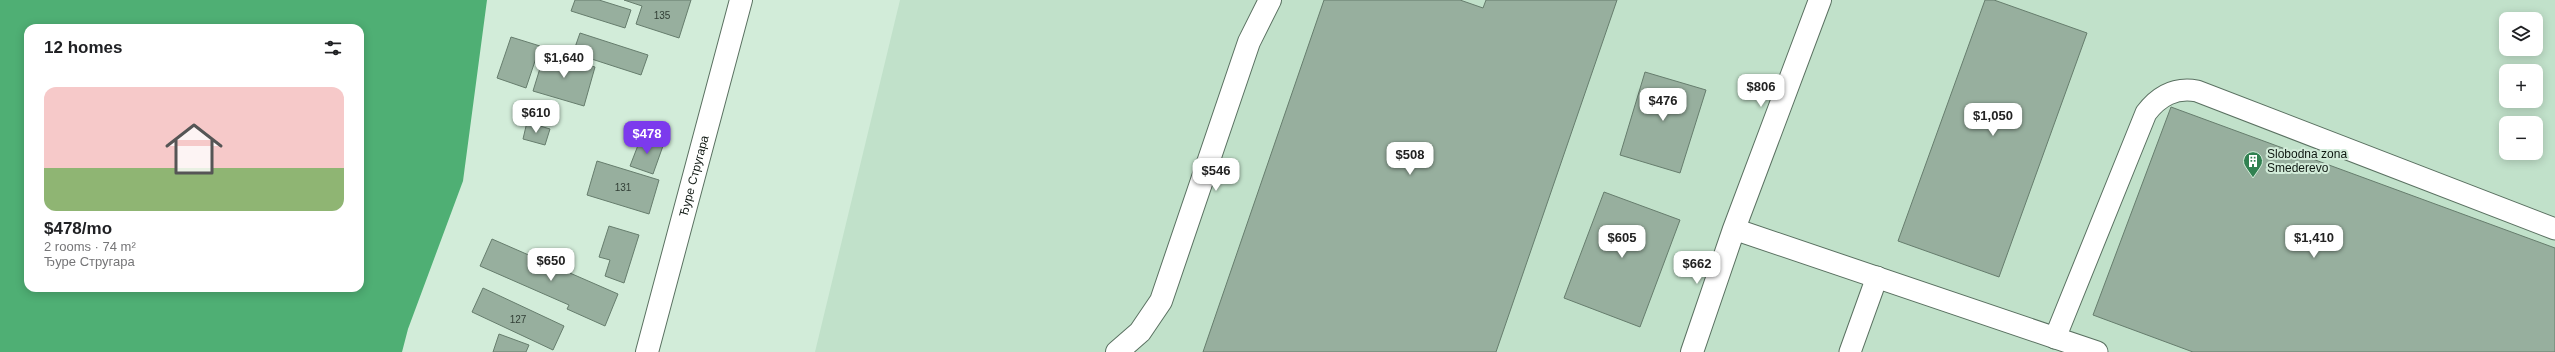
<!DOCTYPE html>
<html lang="en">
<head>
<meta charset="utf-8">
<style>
  :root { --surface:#fff; --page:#f6f6f6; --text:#202124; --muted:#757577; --accent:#7c3aed }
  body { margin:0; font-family:Helvetica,sans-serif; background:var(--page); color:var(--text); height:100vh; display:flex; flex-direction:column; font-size:15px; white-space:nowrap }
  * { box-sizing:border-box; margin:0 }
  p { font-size:13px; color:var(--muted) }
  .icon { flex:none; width:22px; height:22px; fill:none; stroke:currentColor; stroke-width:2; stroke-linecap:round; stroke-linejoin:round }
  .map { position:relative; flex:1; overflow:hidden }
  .details { position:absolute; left:24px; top:24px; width:340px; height:268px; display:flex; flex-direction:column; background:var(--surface); border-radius:12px; box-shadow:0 2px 10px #0003 }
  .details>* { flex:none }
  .tools { position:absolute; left:2499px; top:12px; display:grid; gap:8px }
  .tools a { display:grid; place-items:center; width:44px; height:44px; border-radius:8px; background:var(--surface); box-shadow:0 2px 10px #0003; font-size:20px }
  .price { position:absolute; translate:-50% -34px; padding:0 9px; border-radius:8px; background:#fff; color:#222; font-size:13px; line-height:26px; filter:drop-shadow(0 1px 2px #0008) }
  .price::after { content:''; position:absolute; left:50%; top:24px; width:12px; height:9px; margin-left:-6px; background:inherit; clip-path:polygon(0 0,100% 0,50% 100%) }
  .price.on { background:var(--accent); color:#fff }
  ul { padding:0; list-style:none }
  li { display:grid; align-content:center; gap:8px; height:212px; padding:0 20px }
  li span { display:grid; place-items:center; height:124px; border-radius:12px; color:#555 }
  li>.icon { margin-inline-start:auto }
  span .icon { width:72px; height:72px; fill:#fffc; stroke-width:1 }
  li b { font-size:17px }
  h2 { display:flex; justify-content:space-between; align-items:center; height:48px; padding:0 20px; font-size:17px }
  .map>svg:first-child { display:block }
  .built { fill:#c1e1ca; fill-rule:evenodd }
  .water { fill:#4faf74; fill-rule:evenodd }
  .building { fill:#97af9e; stroke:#667d6d }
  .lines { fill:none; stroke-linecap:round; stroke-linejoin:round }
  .service-casing { stroke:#5a7161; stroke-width:23 }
  .minor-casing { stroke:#5a7161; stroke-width:24 }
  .service { stroke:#fff; stroke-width:21 }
  .minor { stroke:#fff; stroke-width:22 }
  .labels { text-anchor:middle; stroke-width:4; stroke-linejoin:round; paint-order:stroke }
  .number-label { font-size:10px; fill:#313e35 }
  .poi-label { font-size:12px; fill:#0f1812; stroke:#d2ecd9; text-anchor:start }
  .street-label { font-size:12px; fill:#0f1812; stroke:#d2ecd9 }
</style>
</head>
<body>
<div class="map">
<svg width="2555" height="352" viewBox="0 0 2555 352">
  <rect width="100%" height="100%" fill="#d2ecd9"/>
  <path class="built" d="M900,0H2555V352H815ZM2506,19H2536V49H2506ZM2506,71H2536V101H2506ZM2506,123H2536V153H2506Z"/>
  <path class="water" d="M0,0H487L463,181L408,329L402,352H0ZM28,28H360V288H28Z"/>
  <g class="building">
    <path d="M575,0H599L631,10L625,28L571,11Z"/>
    <path d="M624,0H691L679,38L636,24L642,6Z"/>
    <path d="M1324,0H1460L1483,8L1486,0H1617L1496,352H1203Z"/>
    <path d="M1985,0H1994L2087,33L1999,277L1898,241Z"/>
    <path d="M580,33L648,55L641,75L573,53Z"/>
    <path d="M511,37L540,46L526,88L497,78Z"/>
    <path d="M545,52L595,67L584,106L533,91Z"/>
    <path d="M1645,72L1706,90L1680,173L1620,155Z"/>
    <path d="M2171,107L2555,248V352H2193L2093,315Z"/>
    <path d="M527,122L550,129L545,145L523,139Z"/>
    <path d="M642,135L664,143L653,174L630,166Z"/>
    <path d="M597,161L659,180L649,214L587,195Z"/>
    <path d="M1604,192L1680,220L1640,327L1564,298Z"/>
    <path d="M609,226L639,235L624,283L605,276L610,260L599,257Z"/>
    <path d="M492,239L618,294L605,326L567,309L569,305L480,266Z"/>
    <path d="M483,288L564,326L553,350L472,312Z"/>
    <path d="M499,334L529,345L526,352H493Z"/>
  </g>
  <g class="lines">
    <defs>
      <g id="service">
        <path d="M1734,229L2097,352"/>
        <path d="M2055,338L2146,113C2159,96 2175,87 2197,91L2555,229"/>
        <path d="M1850,352L1877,277"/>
      </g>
      <g id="minor">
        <path id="s1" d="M647,352L741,0"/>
        <path d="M1117,352L1140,332L1161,301L1249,42L1270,0"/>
        <path d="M1692,352L1734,229L1820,0"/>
      </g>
    </defs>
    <use href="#service" class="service-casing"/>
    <use href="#minor" class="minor-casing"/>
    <use href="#service" class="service"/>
    <use href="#minor" class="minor"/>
  </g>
  <defs>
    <symbol id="building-pin" viewBox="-11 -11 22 30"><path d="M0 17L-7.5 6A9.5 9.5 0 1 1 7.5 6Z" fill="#318151" stroke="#d2ecd9"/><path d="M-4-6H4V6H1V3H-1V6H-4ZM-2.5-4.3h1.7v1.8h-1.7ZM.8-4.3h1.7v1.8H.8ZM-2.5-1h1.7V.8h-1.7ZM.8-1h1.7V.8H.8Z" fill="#fff"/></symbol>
  </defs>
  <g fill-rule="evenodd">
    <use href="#building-pin" x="2242" y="150" width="22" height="30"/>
  </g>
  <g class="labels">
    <g class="number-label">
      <text x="662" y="19">135</text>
      <text x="623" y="191">131</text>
      <text x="518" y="323">127</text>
    </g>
    <g class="poi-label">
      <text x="2267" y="158">Slobodna zona<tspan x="2267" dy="14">Smederevo</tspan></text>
    </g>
    <g class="street-label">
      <text dy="4" stroke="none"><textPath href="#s1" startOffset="182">Ђуре Стругара</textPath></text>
    </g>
  </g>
</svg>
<div class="tools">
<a><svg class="icon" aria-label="layers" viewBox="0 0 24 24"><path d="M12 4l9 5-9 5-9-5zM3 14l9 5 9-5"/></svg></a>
<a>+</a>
<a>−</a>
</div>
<b class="price" style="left:564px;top:79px">$1,640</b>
<b class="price" style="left:1761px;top:108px">$806</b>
<b class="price" style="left:1663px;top:122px">$476</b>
<b class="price" style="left:536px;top:134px">$610</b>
<b class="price" style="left:1993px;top:137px">$1,050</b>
<b class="price on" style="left:647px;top:155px">$478</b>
<b class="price" style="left:1410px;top:176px">$508</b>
<b class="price" style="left:1216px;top:192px">$546</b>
<b class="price" style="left:1622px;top:259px">$605</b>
<b class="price" style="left:2314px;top:259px">$1,410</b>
<b class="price" style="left:551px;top:282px">$650</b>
<b class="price" style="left:1697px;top:285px">$662</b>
<section class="details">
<h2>12 homes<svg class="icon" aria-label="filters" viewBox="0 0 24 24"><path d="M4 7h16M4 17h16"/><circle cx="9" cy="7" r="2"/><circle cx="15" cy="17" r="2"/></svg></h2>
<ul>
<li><span style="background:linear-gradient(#f6c9c9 65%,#8fb573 0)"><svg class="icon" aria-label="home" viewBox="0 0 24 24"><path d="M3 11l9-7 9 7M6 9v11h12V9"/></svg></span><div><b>$478/mo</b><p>2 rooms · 74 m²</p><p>Ђуре Стругара</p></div></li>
</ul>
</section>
</div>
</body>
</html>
